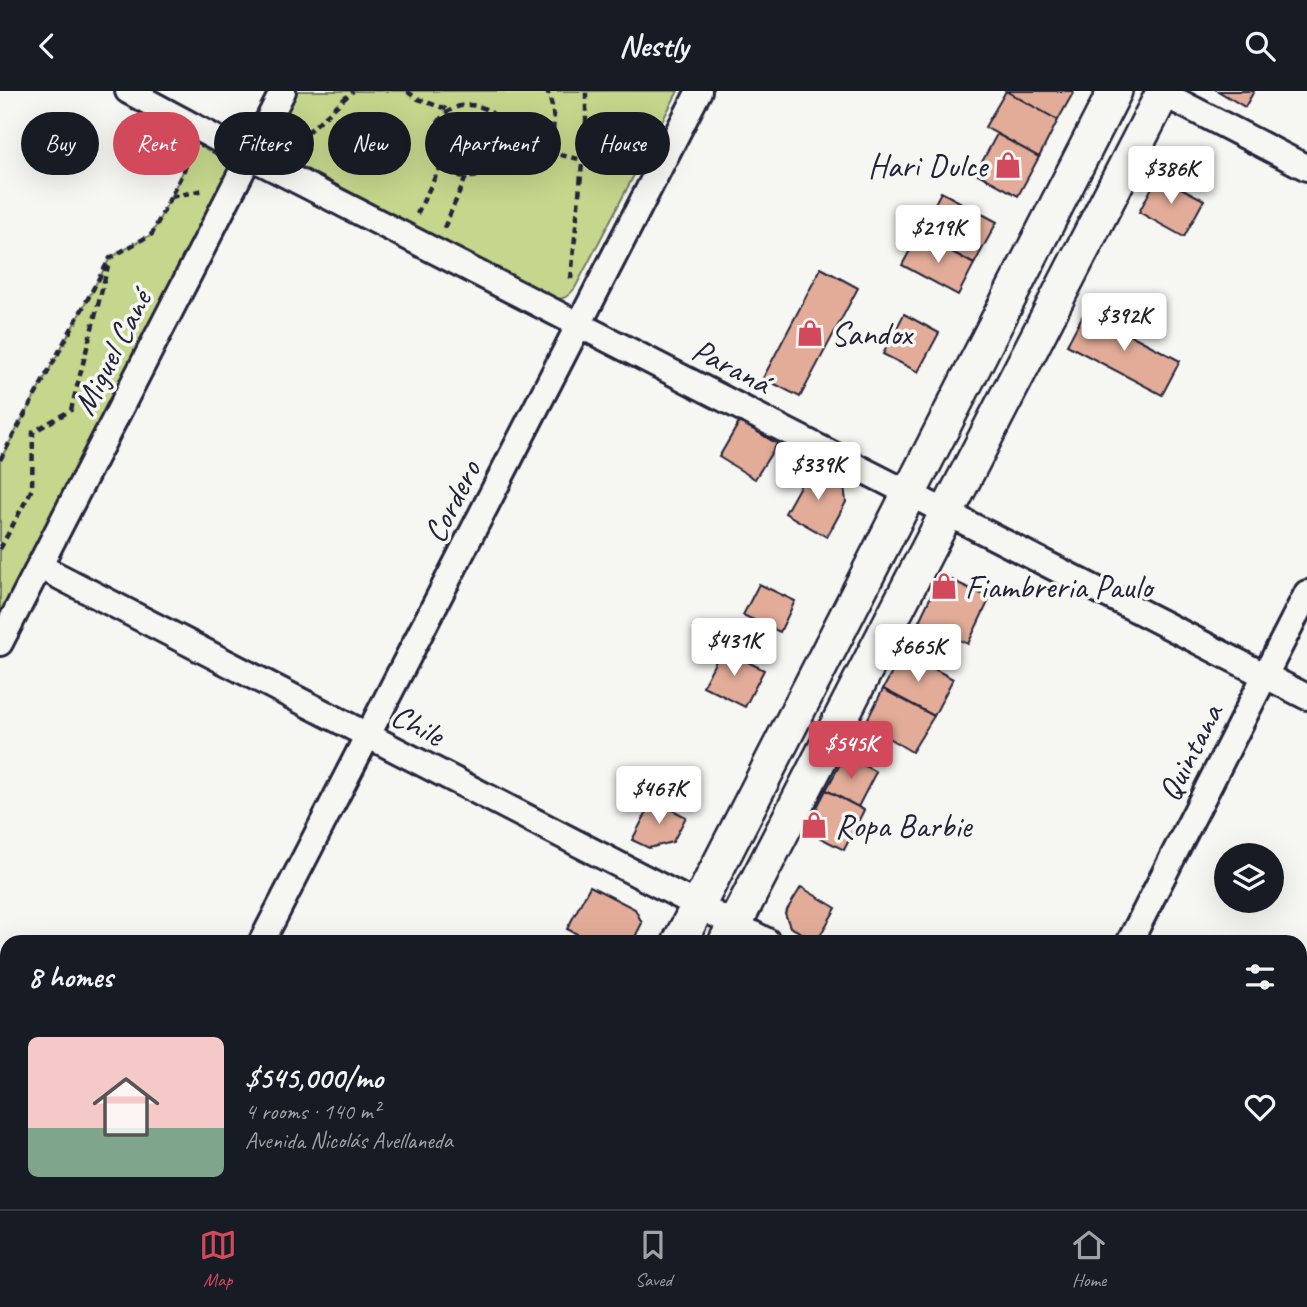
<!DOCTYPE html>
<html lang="en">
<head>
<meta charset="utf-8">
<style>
  :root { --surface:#171b24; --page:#242831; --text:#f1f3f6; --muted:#9ea1a6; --line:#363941; --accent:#d1495b }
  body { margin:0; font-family:Caveat,sans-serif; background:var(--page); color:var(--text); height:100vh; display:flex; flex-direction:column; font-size:26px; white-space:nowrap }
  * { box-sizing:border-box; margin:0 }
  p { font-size:23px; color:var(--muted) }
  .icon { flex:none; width:38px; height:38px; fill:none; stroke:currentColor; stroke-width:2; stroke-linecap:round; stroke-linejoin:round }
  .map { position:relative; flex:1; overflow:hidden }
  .side { position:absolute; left:0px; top:844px; width:1307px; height:275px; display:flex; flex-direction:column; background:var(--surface); border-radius:21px 21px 0 0; box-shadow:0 7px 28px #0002 }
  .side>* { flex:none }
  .guide { position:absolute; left:21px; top:21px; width:700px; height:63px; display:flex; gap:14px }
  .fabs { position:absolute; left:1214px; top:752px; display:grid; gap:14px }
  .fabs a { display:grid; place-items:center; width:70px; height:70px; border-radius:50%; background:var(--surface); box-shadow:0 7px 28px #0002; font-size:35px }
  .price { position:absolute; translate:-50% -60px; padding:0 16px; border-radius:7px; background:#fff; color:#222; font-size:23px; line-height:46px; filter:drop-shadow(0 2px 4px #0008) }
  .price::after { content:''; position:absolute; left:50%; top:42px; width:21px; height:16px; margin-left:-10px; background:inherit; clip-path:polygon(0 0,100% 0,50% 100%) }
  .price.on { background:var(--accent); color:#fff }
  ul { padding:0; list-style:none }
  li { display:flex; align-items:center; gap:21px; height:175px; padding:0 28px }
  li+li { border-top:2px solid var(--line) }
  li span { display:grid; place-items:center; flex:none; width:196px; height:140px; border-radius:10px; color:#555 }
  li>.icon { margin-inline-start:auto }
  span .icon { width:84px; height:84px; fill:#fffc; stroke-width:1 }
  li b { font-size:30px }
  h2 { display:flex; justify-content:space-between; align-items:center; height:84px; padding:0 28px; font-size:30px }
  .chip { padding:0 24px; border-radius:32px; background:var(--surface); box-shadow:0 7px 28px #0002; font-size:24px; line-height:63px }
  .chip.on { background:var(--accent); color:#fff }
  header { display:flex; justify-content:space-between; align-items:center; height:91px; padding:0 28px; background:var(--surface); font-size:32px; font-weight:600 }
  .dock { display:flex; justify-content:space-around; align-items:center; height:98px; border-top:2px solid var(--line); background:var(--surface); font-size:19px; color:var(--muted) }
  .dock a { display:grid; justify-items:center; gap:4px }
  .dock .on { color:var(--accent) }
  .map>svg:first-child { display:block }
  .green { fill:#c4d78c; stroke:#737c64; stroke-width:2 }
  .building { fill:#e2ac98; stroke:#22223b; stroke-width:2 }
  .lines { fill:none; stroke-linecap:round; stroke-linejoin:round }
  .street-casing { stroke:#22223b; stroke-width:30 }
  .secondary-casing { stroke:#22223b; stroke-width:38 }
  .path { stroke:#22223b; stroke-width:4.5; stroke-dasharray:7 5; stroke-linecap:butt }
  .street { stroke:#f6f6f2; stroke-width:24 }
  .secondary { stroke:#f6f6f2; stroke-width:33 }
  .labels { text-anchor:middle; stroke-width:7; stroke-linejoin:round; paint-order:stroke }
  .poi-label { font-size:33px; fill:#22223b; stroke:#f6f6f2; text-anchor:start }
  .street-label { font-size:33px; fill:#22223b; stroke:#f6f6f2 }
</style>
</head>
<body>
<header><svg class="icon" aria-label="back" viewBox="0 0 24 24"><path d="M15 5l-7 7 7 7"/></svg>Nestly<svg class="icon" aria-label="search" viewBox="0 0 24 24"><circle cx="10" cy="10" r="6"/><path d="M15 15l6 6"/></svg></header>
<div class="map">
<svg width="1307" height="1118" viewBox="0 0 1307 1118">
  <rect width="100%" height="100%" fill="#f6f6f2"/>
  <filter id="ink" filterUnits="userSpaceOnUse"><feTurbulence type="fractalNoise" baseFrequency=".0143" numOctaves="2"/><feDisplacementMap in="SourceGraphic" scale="14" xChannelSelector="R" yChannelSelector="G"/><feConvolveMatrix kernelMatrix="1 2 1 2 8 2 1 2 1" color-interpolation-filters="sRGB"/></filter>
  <g filter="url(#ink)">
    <g class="green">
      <path d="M294,0H678L575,197C567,207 562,210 549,206L282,65L274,56L273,47Z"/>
      <path d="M203,40L249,65L0,552V369L110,167L152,143Z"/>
    </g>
    <g class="building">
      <path d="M1006,0L1058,29L1039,66L985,36Z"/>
      <path d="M1006,0H1072L1073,2L1058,29Z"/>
      <path d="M1218,0H1254L1245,16Z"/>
      <path d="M997,43L1039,66L1018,105L976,82Z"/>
      <path d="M1158,85L1204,109L1184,146L1139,121Z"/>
      <path d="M941,101L997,131L974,173L919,143Z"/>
      <path d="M919,143L974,173L958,204L902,174Z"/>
      <path d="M821,177L858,197L800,306L763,287Z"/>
      <path d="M1085,220L1180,270L1162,304L1067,254Z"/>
      <path d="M904,223L939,242L918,281L883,263Z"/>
      <path d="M740,330L777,353L755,388L719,366Z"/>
      <path d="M811,375L844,394L846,411L827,446L785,422Z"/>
      <path d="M941,484L990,507L968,553L919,530Z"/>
      <path d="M759,493L795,510L780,541L743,524Z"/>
      <path d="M722,558L764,579L745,616L703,595Z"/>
      <path d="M903,561L953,588L934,625L883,598Z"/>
      <path d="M883,598L934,625L912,661L865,633Z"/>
      <path d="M845,664L876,681L858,716L826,699Z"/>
      <path d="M826,699L864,719L844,759L805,739Z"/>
      <path d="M653,709L686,726L673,751L649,757L632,749Z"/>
      <path d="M590,795L635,818L642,832L633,850H591L567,838Z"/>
      <path d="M801,796L836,817L817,850L790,836L785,822Z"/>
      <path d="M456,1111H492L504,1117L452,1118Z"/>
      <path d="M638,1111H715L728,1118H634Z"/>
    </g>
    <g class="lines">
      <defs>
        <g id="street">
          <path d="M128,0L249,65L1307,606"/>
          <path d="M1158,0L1307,77"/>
          <path d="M39,475L767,850"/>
          <path d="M0,552L283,0"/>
          <path d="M262,850L699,0"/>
          <path d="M1130,850L1307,502"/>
          <path d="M0,999L7,1002"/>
          <path d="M222,1111L236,1118"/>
          <path d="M1270,1111L1283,1118"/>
          <path d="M124,1118L128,1111"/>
          <path d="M993,1118L997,1111"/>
        </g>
        <g id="secondary">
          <path d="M680,850L1115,0"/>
          <path d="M726,850L1164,0"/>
          <path d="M543,1118L546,1111"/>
          <path d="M589,1118L592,1111"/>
        </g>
      </defs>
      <use href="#street" class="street-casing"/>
      <use href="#secondary" class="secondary-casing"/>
      <g class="path">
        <path d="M410,0L409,2L418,8L449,19"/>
        <circle cx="469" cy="50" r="36"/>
        <path d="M505,41L532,69L540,73C555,49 558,26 547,0"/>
        <path d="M289,58L353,0"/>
        <path d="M548,61L583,69"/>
        <path d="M171,106L204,99"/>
        <path d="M417,123L441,74"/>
        <path d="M444,137L466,86"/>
        <path d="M571,188L586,31V0"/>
        <path d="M0,369L110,167L152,143L192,63"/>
        <path d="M0,458L32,398L33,341L71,319L108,175"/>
      </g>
      <use href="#street" class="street"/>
      <use href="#secondary" class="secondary"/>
    </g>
  </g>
  <defs>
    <symbol id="shop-bare" viewBox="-9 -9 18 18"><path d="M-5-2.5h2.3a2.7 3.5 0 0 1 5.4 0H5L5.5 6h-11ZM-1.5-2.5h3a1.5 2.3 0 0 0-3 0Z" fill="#d1495b" stroke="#f6f6f2" stroke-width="2.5" paint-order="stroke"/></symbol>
  </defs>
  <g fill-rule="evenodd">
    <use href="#shop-bare" x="989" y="55" width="38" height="38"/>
    <use href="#shop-bare" x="791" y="223" width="38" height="38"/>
    <use href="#shop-bare" x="925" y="476" width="38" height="38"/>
    <use href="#shop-bare" x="795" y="715" width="38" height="38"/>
  </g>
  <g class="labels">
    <g class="poi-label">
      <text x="987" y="86" text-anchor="end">Hari Dulce</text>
      <text x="831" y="254">Sandox</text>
      <text x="965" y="507">Fiambreria Paulo</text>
      <text x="835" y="746">Ropa Barbie</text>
    </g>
    <g class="street-label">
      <text transform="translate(111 261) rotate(-63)" y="12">Miguel Cané</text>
      <text transform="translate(732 274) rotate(27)" y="12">Paraná</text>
      <text transform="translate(451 410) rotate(-63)" y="12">Cordero</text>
      <text transform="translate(418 633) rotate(27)" y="12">Chile</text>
      <text transform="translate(1189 661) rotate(-63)" y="12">Quintana</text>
    </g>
  </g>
</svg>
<div class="fabs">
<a><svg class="icon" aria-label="layers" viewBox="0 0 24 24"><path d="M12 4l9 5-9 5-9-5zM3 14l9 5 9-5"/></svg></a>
</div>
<b class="price" style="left:1171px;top:115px">$386K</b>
<b class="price" style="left:938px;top:174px">$219K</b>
<b class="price" style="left:1124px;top:262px">$392K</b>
<b class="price" style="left:818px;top:411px">$339K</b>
<b class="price" style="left:734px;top:587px">$431K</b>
<b class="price" style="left:918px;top:593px">$665K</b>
<b class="price on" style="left:851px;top:690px">$545K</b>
<b class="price" style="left:659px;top:735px">$467K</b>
<div class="guide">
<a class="chip">Buy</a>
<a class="chip on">Rent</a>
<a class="chip">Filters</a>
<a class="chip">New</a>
<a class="chip">Apartment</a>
<a class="chip">House</a>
</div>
<section class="side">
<h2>8 homes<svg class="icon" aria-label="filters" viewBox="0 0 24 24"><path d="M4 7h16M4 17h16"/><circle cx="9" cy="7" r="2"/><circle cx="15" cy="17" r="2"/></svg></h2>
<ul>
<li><span style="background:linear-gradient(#f6c9c9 65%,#7fa58c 0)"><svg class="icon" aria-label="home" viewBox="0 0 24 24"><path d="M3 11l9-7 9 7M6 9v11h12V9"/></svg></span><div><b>$545,000/mo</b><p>4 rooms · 140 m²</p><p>Avenida Nicolás Avellaneda</p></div><svg class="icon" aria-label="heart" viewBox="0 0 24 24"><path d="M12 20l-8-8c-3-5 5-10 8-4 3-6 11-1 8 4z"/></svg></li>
</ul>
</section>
</div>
<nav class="dock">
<a class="on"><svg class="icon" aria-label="map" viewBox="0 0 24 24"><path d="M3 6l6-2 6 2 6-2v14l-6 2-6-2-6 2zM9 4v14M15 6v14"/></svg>Map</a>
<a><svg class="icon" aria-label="saved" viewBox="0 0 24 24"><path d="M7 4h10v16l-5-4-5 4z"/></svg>Saved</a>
<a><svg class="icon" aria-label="home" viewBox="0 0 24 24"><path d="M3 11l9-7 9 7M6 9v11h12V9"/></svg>Home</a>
</nav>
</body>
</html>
